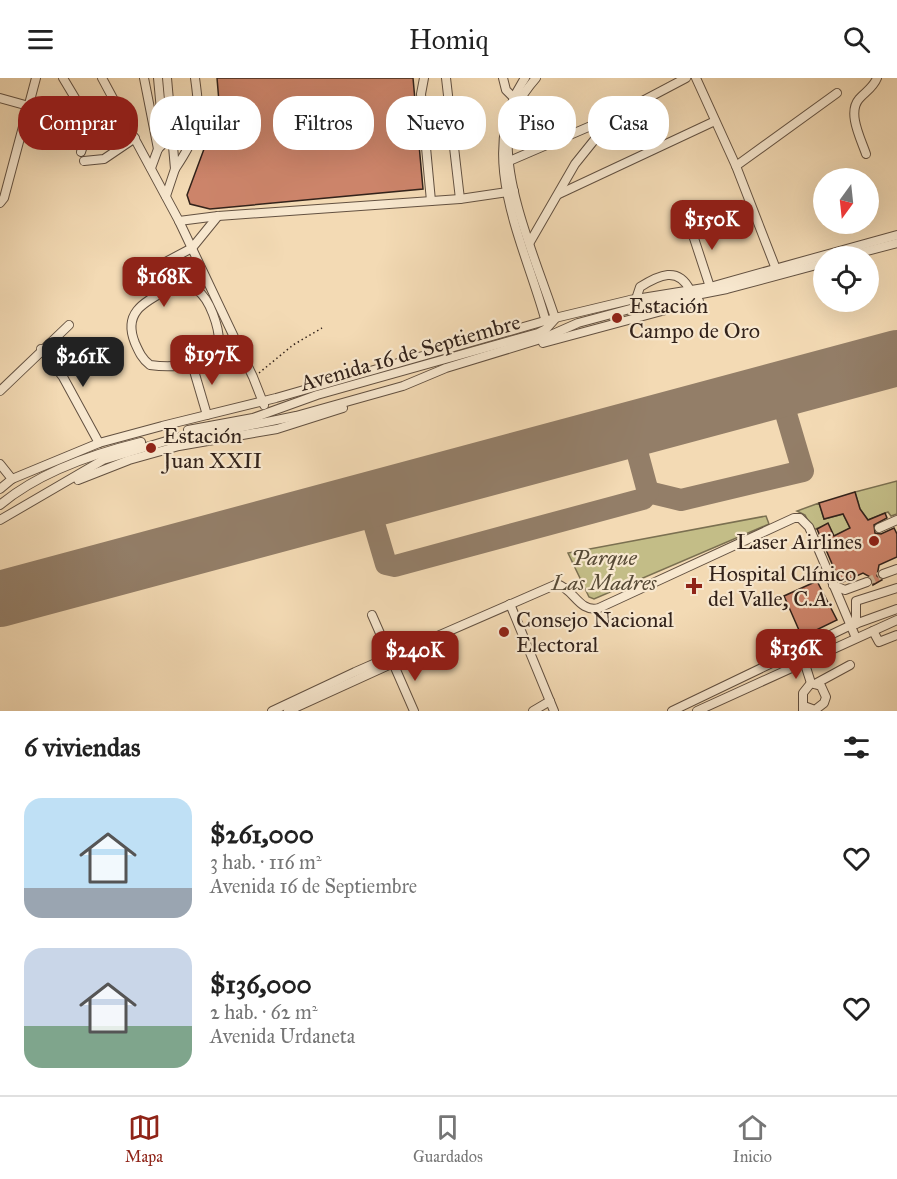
<!DOCTYPE html>
<html lang="es">
<head>
<meta charset="utf-8">
<style>
  :root { --surface:#fff; --page:#f2f2f2; --text:#222; --muted:#767676; --line:#e0e0e0; --accent:#8f2418 }
  body { margin:0; font-family:"IM FELL Great Primer",serif; background:var(--page); color:var(--text); height:100vh; display:flex; flex-direction:column; font-size:22px; white-space:nowrap }
  * { box-sizing:border-box; margin:0 }
  p { font-size:20px; color:var(--muted) }
  .icon { flex:none; width:33px; height:33px; fill:none; stroke:currentColor; stroke-width:2; stroke-linecap:round; stroke-linejoin:round }
  .map { position:relative; height:633px; overflow:hidden }
  .panel { display:flex; flex-direction:column; background:var(--surface); flex:1 }
  .panel>* { flex:none }
  .banner { position:absolute; left:18px; top:18px; width:861px; height:54px; display:flex; gap:12px }
  .needle { width:39px; rotate:195deg }
  .controls { position:absolute; left:813px; top:90px; display:grid; gap:12px }
  .controls a { display:grid; place-items:center; width:66px; height:66px; border-radius:50%; background:var(--surface); box-shadow:0 6px 24px #0002; font-size:30px }
  .price { position:absolute; translate:-50% -51px; padding:0 14px; border-radius:12px; background:var(--accent); color:#fff; font-size:20px; line-height:39px; filter:drop-shadow(0 2px 3px #0008) }
  .price::after { content:''; position:absolute; left:50%; top:36px; width:18px; height:14px; margin-left:-9px; background:inherit; clip-path:polygon(0 0,100% 0,50% 100%) }
  .price.selected { background:#222; color:#fff }
  ul { padding:0; list-style:none }
  li { display:flex; align-items:center; gap:18px; height:150px; padding:0 24px }
  li span { display:grid; place-items:center; flex:none; width:168px; height:120px; border-radius:18px; color:#555 }
  li>.icon { margin-inline-start:auto }
  span .icon { width:72px; height:72px; fill:#fffc; stroke-width:1 }
  li b { font-size:26px }
  h2 { display:flex; justify-content:space-between; align-items:center; height:72px; padding:0 24px; font-size:26px }
  .tag { padding:0 21px; border-radius:24px; background:var(--surface); box-shadow:0 6px 24px #0002; font-size:21px; line-height:54px }
  .tag.selected { background:var(--accent); color:#fff }
  header { display:flex; justify-content:space-between; align-items:center; height:78px; padding:0 24px; background:var(--surface); font-size:27px; font-weight:600 }
  .menu { display:flex; justify-content:space-around; align-items:center; height:84px; border-top:2px solid var(--line); background:var(--surface); font-size:16px; color:var(--muted) }
  .menu a { display:grid; justify-items:center; gap:3px }
  .menu .selected { color:var(--accent) }
  .map>svg:first-child { display:block }
  .green { fill:#c3bd87; stroke:#7b7051; stroke-width:1.5 }
  .lines { fill:none; stroke-linecap:round; stroke-linejoin:round }
  .taxiway { stroke:#937e68; stroke-width:22 }
  .runway { stroke:#937e68; stroke-width:56 }
  .building { fill:#cc846a; stroke:#33231b; stroke-width:1.5 }
  .minor-tunnel { stroke:#cdb595; stroke-width:8; stroke-dasharray:8 4; stroke-linecap:butt }
  .minor-casing { stroke:#635141; stroke-width:10 }
  .path { stroke:#33231b; stroke-width:1.5; stroke-dasharray:1.5 3; stroke-linecap:butt }
  .minor { stroke:#f7e7ce; stroke-width:8 }
  .poi-dot { fill:#8f2418; stroke:#f7e7ce; stroke-width:2 }
  .labels { text-anchor:middle; stroke-width:4.5; stroke-linejoin:round; paint-order:stroke }
  .poi-label { font-size:22px; fill:#33231b; stroke:#f7e7ce; text-anchor:start }
  .street-label { font-size:22px; fill:#33231b; stroke:#f7e7ce }
  .park-label { font-size:22px; font-style:italic; fill:#574a36; stroke:#f7e7ce }
</style>
</head>
<body>
<header><svg class="icon" aria-label="menu" viewBox="0 0 24 24"><path d="M4 6h16M4 12h16M4 18h16"/></svg>Homiq<svg class="icon" aria-label="search" viewBox="0 0 24 24"><circle cx="10" cy="10" r="6"/><path d="M15 15l6 6"/></svg></header>
<div class="map">
<svg width="897" height="633" viewBox="0 0 897 633">
  <rect width="100%" height="100%" fill="#f3dab4"/>
  <filter id="stains"><feTurbulence type="fractalNoise" baseFrequency=".00333" numOctaves="4"/><feColorMatrix values="0 0 0 0 .2 0 0 0 0 .09 0 0 0 0 .02 0 0 0 .5 -.17"/></filter>
  <radialGradient id="worn" r=".72"><stop offset=".6" stop-color="#630" stop-opacity="0"/><stop offset="1" stop-color="#630" stop-opacity=".3"/></radialGradient>
  <g class="green">
    <path d="M897,403V436L891,438L888,434L868,442L860,431L855,414Z"/>
    <path d="M819,425L824,441L843,436L850,450L834,458L828,446L813,452L805,437L797,433Z"/>
    <path d="M766,438L769,446L594,521L589,519L568,475Z"/>
  </g>
  <g class="lines">
    <g class="taxiway">
      <path d="M648,414L681,422L803,393L779,312"/>
      <path d="M367,422L386,486L395,488L643,421L648,414L631,351"/>
    </g>
    <path class="runway" d="M0,521L897,280"/>
  </g>
  <g class="building">
    <path d="M217,0H413L423,111L210,131L190,126L187,117L204,71L221,48Z"/>
    <path d="M855,414L860,431L868,442L885,435L887,440L874,447L875,455L881,456L894,450L897,456V479L879,487L877,498L882,502L873,507L872,500L863,495L843,504L839,502L817,451L828,445L834,458L850,450L843,436L824,441L819,425Z"/>
    <path d="M817,503L837,542L802,559L784,518Z"/>
  </g>
  <g class="lines">
    <path class="minor-tunnel" d="M867,504L883,496"/>
    <defs>
      <g id="minor">
        <path d="M63,0L90,45"/>
        <path d="M102,0L179,143L253,299L264,327"/>
        <path d="M144,0L158,71"/>
        <path d="M424,0L421,16L431,123"/>
        <path d="M446,0L460,121"/>
        <path d="M503,0L506,12L512,18"/>
        <path d="M525,0C474,76 525,166 546,244"/>
        <path d="M536,0C522,16 510,35 508,57C504,111 538,188 555,240"/>
        <path d="M696,0L736,88L776,191"/>
        <path d="M0,20L90,45"/>
        <path d="M81,74L90,45"/>
        <path d="M866,76C861,61 847,35 859,21C866,13 873,10 877,0"/>
        <path d="M84,83L104,81L135,60"/>
        <path d="M507,84L614,38L686,0"/>
        <path d="M736,88L837,15"/>
        <path d="M151,90L158,71L164,65L158,0"/>
        <path d="M175,91C200,54 201,43 195,0"/>
        <path d="M559,116L715,43"/>
        <path d="M166,118L175,91L167,0"/>
        <path d="M0,125L4,120L36,0"/>
        <path d="M179,143L218,138L460,121L514,113"/>
        <path d="M689,145L710,209"/>
        <path d="M530,164L575,86L612,40"/>
        <path d="M848,178L897,165"/>
        <path d="M158,188L192,170L218,138"/>
        <path d="M174,208C183,208 190,207 197,212C210,221 219,249 219,264C202,287 178,291 150,287C142,281 139,274 135,265C121,231 150,222 174,208Z"/>
        <path d="M636,221L640,209C659,197 678,188 690,212"/>
        <path d="M543,265L699,223"/>
        <path d="M41,271L63,299L99,365"/>
        <path d="M192,286L207,337"/>
        <path d="M0,313L69,247"/>
        <path d="M188,352L253,340L317,317L538,255L546,251L555,241"/>
        <path d="M0,386L12,401"/>
        <path d="M78,402L129,382L179,368L277,351L343,330"/>
        <path d="M0,411L12,401L99,365L162,348L276,320L555,240L630,222L710,209L897,157"/>
        <path d="M0,427C39,394 92,376 141,364"/>
        <path d="M0,442L103,382L183,358L233,351L296,338L403,308L446,290L544,260L578,245L645,227L727,211L824,185"/>
        <path d="M879,450L897,442"/>
        <path d="M883,496L897,491"/>
        <path d="M833,507L845,512L867,504"/>
        <path d="M510,526L554,633"/>
        <path d="M372,537L414,633"/>
        <path d="M856,546V523L897,510"/>
        <path d="M873,553L879,564L897,557"/>
        <path d="M804,583L811,605L821,608L826,619L824,625L815,632L804,628"/>
        <path d="M815,606L850,587"/>
        <path d="M272,633L355,594L557,506C574,511 579,535 599,530L794,440H800L809,449L856,560"/>
        <path d="M288,633L435,566"/>
        <path d="M533,633L550,623"/>
        <path d="M672,633L847,549L897,531"/>
        <path d="M697,633L897,542"/>
        <path d="M803,633V615L811,605"/>
      </g>
    </defs>
    <use href="#minor" class="minor-casing"/>
    <path class="path" d="M259,295L293,267L322,250"/>
    <use href="#minor" class="minor"/>
  </g>
  <g class="poi-dot">
    <circle cx="617" cy="240" r="6"/>
    <circle cx="151" cy="370" r="6"/>
    <circle cx="874" cy="463" r="6"/>
    <path d="M691 499h6v6h6v6h-6v6h-6v-6h-6v-6h6z"/>
    <circle cx="504" cy="554" r="6"/>
  </g>
  <g class="labels">
    <g class="poi-label">
      <text x="629" y="235">Estación<tspan x="629" dy="25">Campo de Oro</tspan></text>
      <text x="163" y="365">Estación<tspan x="163" dy="25">Juan XXII</tspan></text>
      <text x="862" y="471" text-anchor="end">Laser Airlines</text>
      <text x="708" y="503">Hospital Clínico<tspan x="708" dy="25">del Valle, C.A.</tspan></text>
      <text x="516" y="549">Consejo Nacional<tspan x="516" dy="25">Electoral</tspan></text>
    </g>
    <g class="street-label">
      <text transform="translate(410 274) rotate(-16)" y="8">Avenida 16 de Septiembre</text>
    </g>
    <g class="park-label">
      <text x="604" y="487">Parque<tspan x="604" dy="25">Las Madres</tspan></text>
    </g>
  </g>
  <rect width="100%" height="100%" filter="url(#stains)"/>
  <rect width="100%" height="100%" fill="url(#worn)"/>
</svg>
<div class="controls">
<a><svg class="needle" viewBox="-14 -14 28 28"><path d="M0-13l5 13h-10z" fill="#e53935"/><path d="M0 13l5-13h-10z" fill="#767676"/></svg></a>
<a><svg class="icon" aria-label="locate" viewBox="0 0 24 24"><circle cx="12" cy="12" r="6"/><path d="M12 2v4M12 18v4M2 12h4M18 12h4"/></svg></a>
</div>
<b class="price" style="left:712px;top:173px">$150K</b>
<b class="price" style="left:164px;top:230px">$168K</b>
<b class="price" style="left:212px;top:308px">$197K</b>
<b class="price selected" style="left:83px;top:310px">$261K</b>
<b class="price" style="left:796px;top:602px">$136K</b>
<b class="price" style="left:415px;top:604px">$240K</b>
<div class="banner">
<a class="tag selected">Comprar</a>
<a class="tag">Alquilar</a>
<a class="tag">Filtros</a>
<a class="tag">Nuevo</a>
<a class="tag">Piso</a>
<a class="tag">Casa</a>
</div>
</div>
<section class="panel">
<h2>6 viviendas<svg class="icon" aria-label="filters" viewBox="0 0 24 24"><path d="M4 7h16M4 17h16"/><circle cx="9" cy="7" r="2"/><circle cx="15" cy="17" r="2"/></svg></h2>
<ul>
<li><span style="background:linear-gradient(#bfe0f5 75%,#9aa5b1 0)"><svg class="icon" aria-label="home" viewBox="0 0 24 24"><path d="M3 11l9-7 9 7M6 9v11h12V9"/></svg></span><div><b>$261,000</b><p>3 hab. · 116 m²</p><p>Avenida 16 de Septiembre</p></div><svg class="icon" aria-label="heart" viewBox="0 0 24 24"><path d="M12 20l-8-8c-3-5 5-10 8-4 3-6 11-1 8 4z"/></svg></li>
<li><span style="background:linear-gradient(#c9d6e8 65%,#7fa58c 0)"><svg class="icon" aria-label="home" viewBox="0 0 24 24"><path d="M3 11l9-7 9 7M6 9v11h12V9"/></svg></span><div><b>$136,000</b><p>2 hab. · 62 m²</p><p>Avenida Urdaneta</p></div><svg class="icon" aria-label="heart" viewBox="0 0 24 24"><path d="M12 20l-8-8c-3-5 5-10 8-4 3-6 11-1 8 4z"/></svg></li>
</ul>
</section>
<nav class="menu">
<a class="selected"><svg class="icon" aria-label="map" viewBox="0 0 24 24"><path d="M3 6l6-2 6 2 6-2v14l-6 2-6-2-6 2zM9 4v14M15 6v14"/></svg>Mapa</a>
<a><svg class="icon" aria-label="saved" viewBox="0 0 24 24"><path d="M7 4h10v16l-5-4-5 4z"/></svg>Guardados</a>
<a><svg class="icon" aria-label="home" viewBox="0 0 24 24"><path d="M3 11l9-7 9 7M6 9v11h12V9"/></svg>Inicio</a>
</nav>
</body>
</html>
